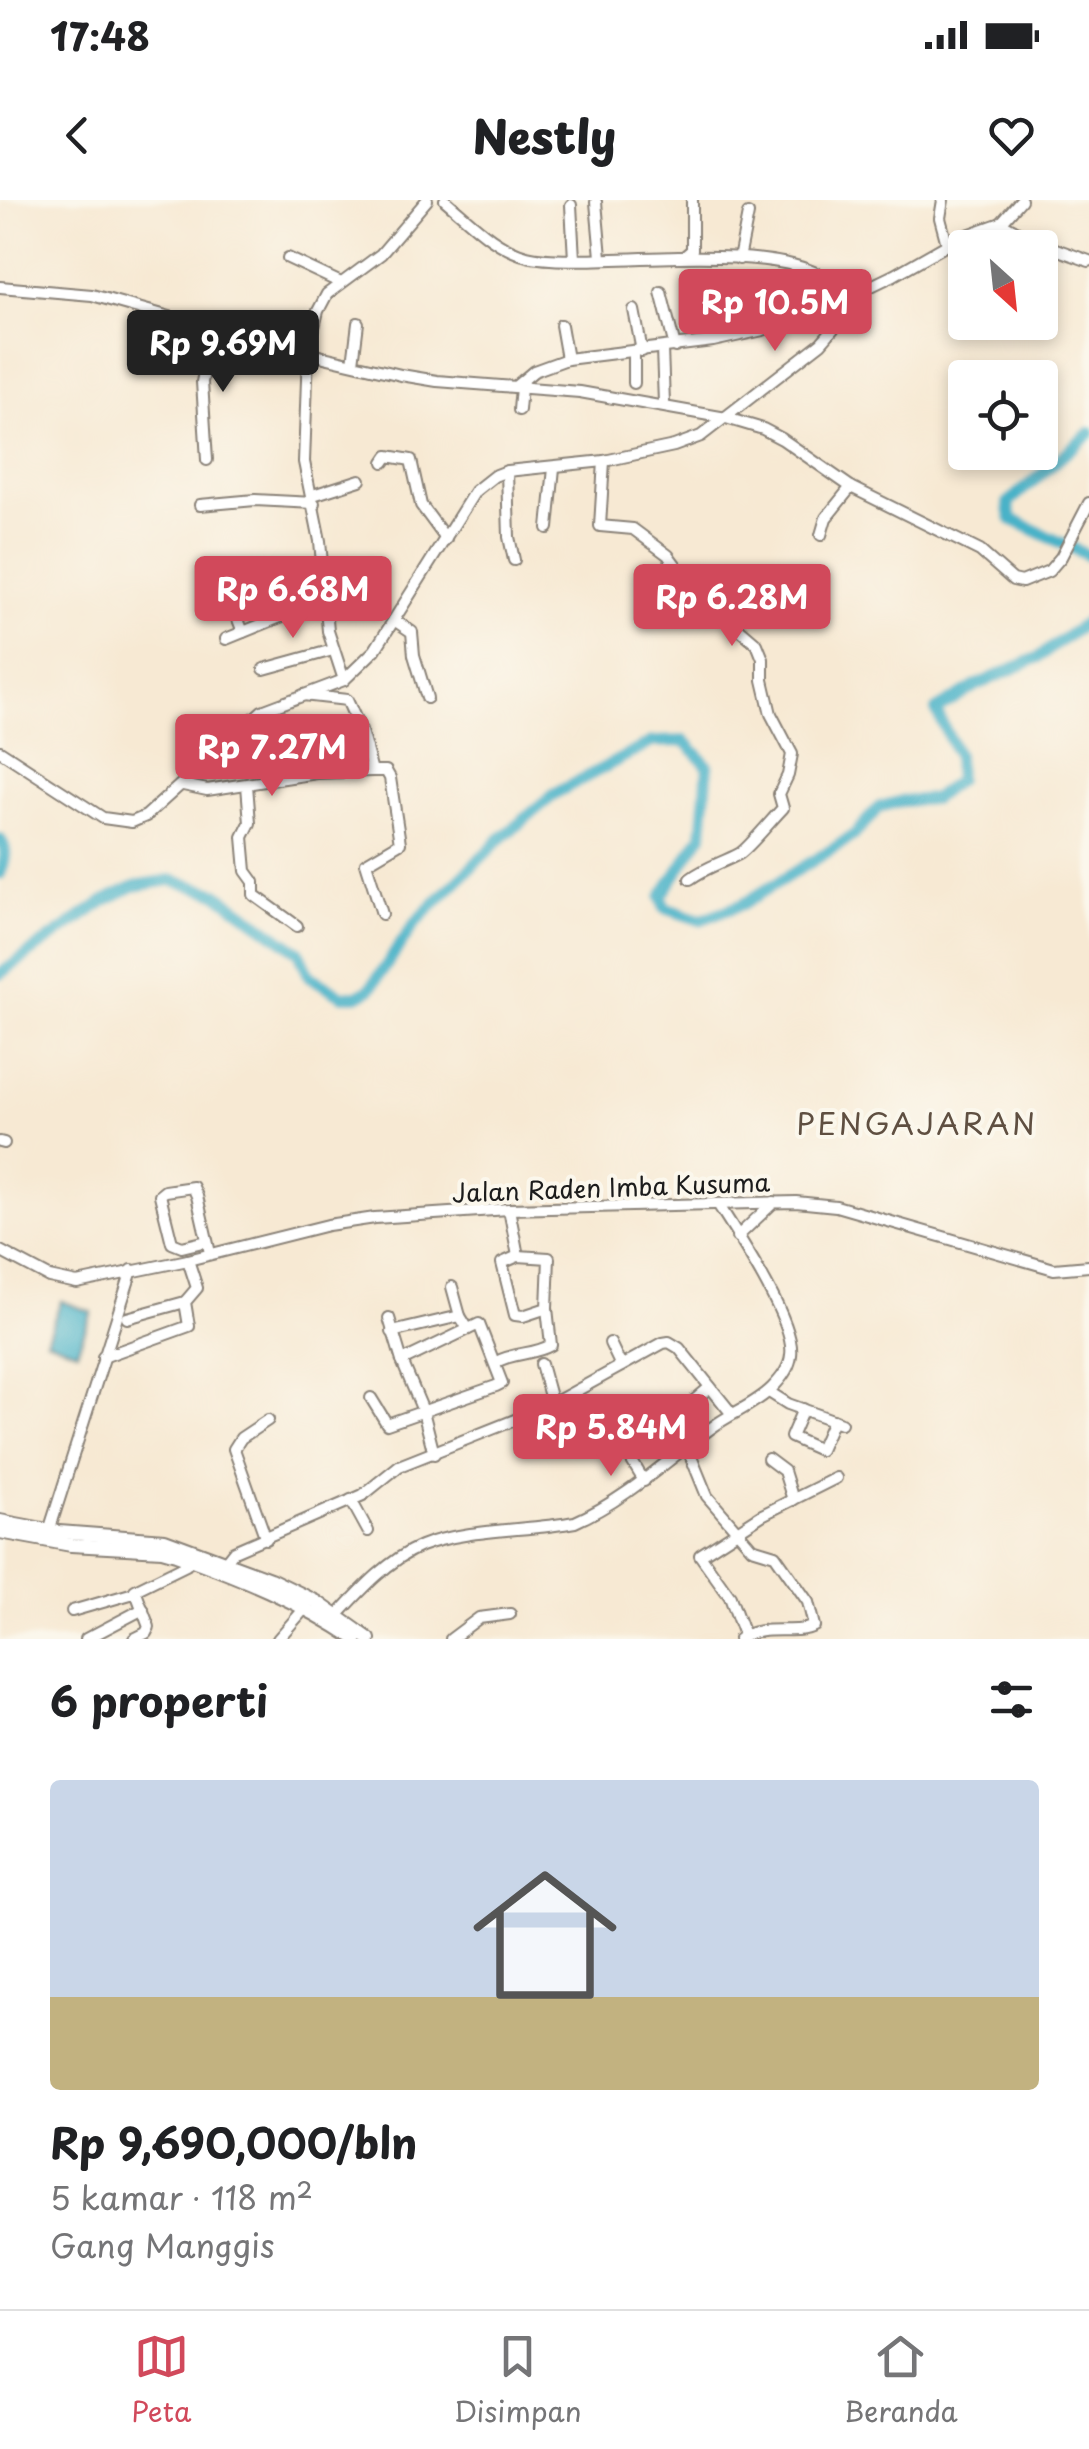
<!DOCTYPE html>
<html lang="id">
<head>
<meta charset="utf-8">
<style>
  :root { --surface:#fff; --page:#f6f6f6; --text:#202124; --muted:#757577; --line:#e0e0e0; --accent:#d1495b }
  body { margin:0; font-family:"Playpen Sans",sans-serif; background:var(--page); color:var(--text); height:100vh; display:flex; flex-direction:column; font-size:38px; white-space:nowrap }
  * { box-sizing:border-box; margin:0 }
  p { font-size:32px; color:var(--muted) }
  .icon { flex:none; width:55px; height:55px; fill:none; stroke:currentColor; stroke-width:2; stroke-linecap:round; stroke-linejoin:round }
  .map { position:relative; height:1439px; overflow:hidden }
  .side { display:flex; flex-direction:column; background:var(--surface); flex:1 }
  .side>* { flex:none }
  .needle { width:65px; rotate:153deg }
  .buttons { position:absolute; left:948px; top:30px; display:grid; gap:20px }
  .buttons a { display:grid; place-items:center; width:110px; height:110px; border-radius:10px; background:var(--surface); box-shadow:0 5px 15px #0003; font-size:50px }
  .price { position:absolute; translate:-50% -85px; padding:0 22px; border-radius:10px; background:var(--accent); color:#fff; font-size:32px; line-height:65px; filter:drop-shadow(0 2px 5px #0008) }
  .price::after { content:''; position:absolute; left:50%; top:60px; width:30px; height:22px; margin-left:-15px; background:inherit; clip-path:polygon(0 0,100% 0,50% 100%) }
  .price.selected { background:#222; color:#fff }
  ul { padding:0; list-style:none }
  li { display:grid; align-content:center; gap:20px; height:530px; padding:0 50px }
  li span { display:grid; place-items:center; height:310px; border-radius:10px; color:#555 }
  li>.icon { margin-inline-start:auto }
  span .icon { width:180px; height:180px; fill:#fffc; stroke-width:1 }
  li b { font-size:42px }
  h2 { display:flex; justify-content:space-between; align-items:center; height:120px; padding:0 50px; font-size:42px }
  .status { display:flex; justify-content:space-between; align-items:center; height:70px; padding:0 50px; background:var(--surface); direction:ltr }
  .status svg { height:28px; fill:currentColor }
  header { display:flex; justify-content:space-between; align-items:center; height:130px; padding:0 50px; background:var(--surface); font-size:45px; font-weight:800 }
  .tab-bar { display:flex; justify-content:space-around; align-items:center; height:140px; border-top:2px solid var(--line); background:var(--surface); font-size:28px; color:var(--muted) }
  .tab-bar a { display:grid; justify-items:center; gap:5px }
  .tab-bar .selected { color:var(--accent) }
  .map>svg:first-child { display:block }
  .water { fill:#4ab2c8; stroke:#336772; stroke-width:2.5 }
  .lines { fill:none; stroke-linecap:round; stroke-linejoin:round }
  .river { stroke:#4ab2c8; stroke-width:12 }
  .minor-casing { stroke:#8a8278; stroke-width:14 }
  .major-casing { stroke:#8a8278; stroke-width:16 }
  .minor { stroke:#fff; stroke-width:10 }
  .major { stroke:#fff; stroke-width:12 }
  .labels { text-anchor:middle; stroke-width:8; stroke-linejoin:round; paint-order:stroke }
  .street-label { font-size:25px; fill:#1c1c1c; stroke:#fbf7ec }
  .quarter-label { font-size:30px; letter-spacing:2.5px; fill:#5f4f41; stroke:#fbf7ec }
</style>
</head>
<body>
<div class="status"><b>17:48</b><svg viewBox="0 0 49 12"><path d="M0 12V9h3v3zM5 12V6h3v6zM10 12V3h3v9zM15 12V0h3v12zM26 1h20v11H26zM47 4h2v5h-2z"/></svg></div>
<header><svg class="icon" aria-label="back" viewBox="0 0 24 24"><path d="M15 5l-7 7 7 7"/></svg>Nestly<svg class="icon" aria-label="heart" viewBox="0 0 24 24"><path d="M12 20l-8-8c-3-5 5-10 8-4 3-6 11-1 8 4z"/></svg></header>
<div class="map">
<svg width="1089" height="1439" viewBox="0 0 1089 1439">
  <rect width="100%" height="100%" fill="#fbf7ec"/>
  <filter id="ink" filterUnits="userSpaceOnUse"><feTurbulence type="fractalNoise" baseFrequency=".01" numOctaves="2"/><feDisplacementMap in="SourceGraphic" scale="20" xChannelSelector="R" yChannelSelector="G"/><feConvolveMatrix kernelMatrix="1 2 1 2 8 2 1 2 1" color-interpolation-filters="sRGB"/></filter>
  <filter id="wash" filterUnits="userSpaceOnUse"><feTurbulence type="fractalNoise" baseFrequency=".0048" numOctaves="4" result="noise"/><feDisplacementMap in="SourceGraphic" scale="40" xChannelSelector="R" yChannelSelector="G"/><feGaussianBlur stdDeviation="2.25" result="paint"/><feColorMatrix in="noise" values="0 0 0 0 0 0 0 0 0 0 0 0 0 0 0 0 0 1.4 0 .05"/><feComposite in="paint" operator="in"/></filter>
  <g filter="url(#wash)">
    <rect width="100%" height="100%" fill="#f7e9d3"/>
    <path class="water" d="M61,1101L92,1112L77,1151L46,1140Z"/>
    <g class="lines">
      <g class="river">
        <path d="M1089,233L1008,303L1011,319L1089,356"/>
        <path d="M0,639C9,650 5,661 0,674"/>
        <path d="M0,774L104,701L134,686L171,680L216,693L299,752L309,776L343,796H357L370,789L415,723L499,640L556,593L652,542L685,541L708,566L702,635L661,697L665,708L700,720L743,704L839,645L855,634L879,607L902,601L933,599L958,580L957,555L936,510L977,485L1039,457L1089,420"/>
      </g>
    </g>
  </g>
  <g filter="url(#ink)">
    <g class="lines">
      <defs>
        <g id="minor">
          <path d="M445,0C469,20 495,48 527,56C590,72 815,28 844,99"/>
          <path d="M943,0L940,18L947,44"/>
          <path d="M596,2L601,57"/>
          <path d="M571,5L574,59"/>
          <path d="M1001,23L1039,43L1089,61"/>
          <path d="M686,55L692,50V0"/>
          <path d="M288,58L339,82"/>
          <path d="M739,59L748,14"/>
          <path d="M0,87L92,95L251,140L401,175L437,181L580,192L726,218L763,229L782,239L851,287L980,351L1013,380L1022,382L1049,371L1061,357L1089,303"/>
          <path d="M661,92L675,147"/>
          <path d="M634,110L642,151"/>
          <path d="M561,125L567,159"/>
          <path d="M662,149L664,203"/>
          <path d="M353,163L358,123"/>
          <path d="M634,183V152"/>
          <path d="M516,186L534,171L567,159L713,141L763,130L832,105L894,75L959,38L1001,23L1021,0"/>
          <path d="M519,210L521,187"/>
          <path d="M207,260L202,182L213,128"/>
          <path d="M604,261L600,326L633,329L668,355L694,390L757,444L763,459V480L771,514L792,554L788,575L779,594L783,608C774,617 747,650 739,654C722,663 706,667 690,679"/>
          <path d="M384,262L388,256L411,260L421,305L446,339"/>
          <path d="M507,271L509,337L514,360"/>
          <path d="M313,295L360,280"/>
          <path d="M200,305L255,300L314,303"/>
          <path d="M548,328L554,268"/>
          <path d="M821,335L826,318L851,287"/>
          <path d="M226,389L243,432"/>
          <path d="M394,420L412,432L414,455L427,498"/>
          <path d="M226,439L285,415L324,407"/>
          <path d="M264,469L333,450"/>
          <path d="M344,480L328,431L320,341L304,262L308,152L318,111L327,94L381,54L427,0"/>
          <path d="M303,495L347,500L361,531L372,571H386L390,578L400,643L366,663L382,714"/>
          <path d="M0,551L103,618L132,622L146,616L262,511L344,480L375,450L475,291L494,276L507,271L604,261L674,246L701,236L821,143L840,121L844,99"/>
          <path d="M329,551L366,548"/>
          <path d="M183,585L207,590L317,573L372,571"/>
          <path d="M247,585L250,623L243,637L246,671L254,682V695L297,726"/>
          <path d="M0,942L4,943"/>
          <path d="M509,1009L518,1056"/>
          <path d="M737,1037L774,1002"/>
          <path d="M207,1041L182,1047L172,1043L160,995L165,991L193,987L197,996L210,1053"/>
          <path d="M0,1051L49,1077L77,1083L188,1060L328,1025L375,1018L509,1009L796,1002L836,1006L1054,1069L1089,1066"/>
          <path d="M452,1087L460,1116"/>
          <path d="M127,1118L185,1102"/>
          <path d="M389,1118L402,1161"/>
          <path d="M392,1132L460,1116L468,1129"/>
          <path d="M610,1143L621,1166"/>
          <path d="M103,1157L189,1126L185,1102L197,1088L188,1060"/>
          <path d="M496,1162C514,1152 534,1155 551,1145L547,1108L549,1058L518,1056L502,1063L515,1115L523,1116L547,1108"/>
          <path d="M541,1164L552,1204"/>
          <path d="M769,1192L788,1204L841,1223"/>
          <path d="M371,1198L387,1224L496,1186L502,1183L479,1124L402,1161L423,1211L434,1254"/>
          <path d="M803,1209L791,1237L820,1250L833,1220"/>
          <path d="M683,1210L710,1187"/>
          <path d="M609,1223L644,1281"/>
          <path d="M687,1247L707,1296L752,1348L775,1355L808,1402L814,1426C794,1436 763,1423 739,1439"/>
          <path d="M768,1259L784,1271L793,1300"/>
          <path d="M351,1300L368,1331"/>
          <path d="M49,1331L132,1070"/>
          <path d="M266,1339L234,1249L241,1238L268,1220"/>
          <path d="M226,1361L234,1351L363,1295L399,1266L545,1208L663,1143L669,1142L679,1148L732,1214"/>
          <path d="M72,1411L134,1393"/>
          <path d="M337,1416C361,1390 388,1360 421,1346C463,1329 528,1331 575,1322C627,1299 668,1259 714,1226C732,1213 756,1204 772,1188C781,1179 790,1168 791,1155C796,1123 737,1034 718,1004"/>
          <path d="M744,1435L730,1397L700,1355L762,1315L836,1278"/>
          <path d="M86,1439L143,1409"/>
          <path d="M134,1439L146,1433L149,1427L135,1390L186,1365L190,1359"/>
          <path d="M278,1439L306,1407"/>
          <path d="M451,1439L479,1418L510,1414"/>
        </g>
        <g id="major">
          <path d="M0,1321L59,1332L165,1340L270,1379L317,1402L369,1439"/>
          <path d="M0,1332L71,1345L162,1350L176,1354C240,1377 299,1401 356,1439"/>
        </g>
      </defs>
      <use href="#minor" class="minor-casing"/>
      <use href="#major" class="major-casing"/>
      <use href="#minor" class="minor"/>
      <use href="#major" class="major"/>
    </g>
  </g>
  <g class="labels">
    <g class="street-label">
      <text transform="translate(611 988) rotate(-2)" y="9">Jalan Raden Imba Kusuma</text>
    </g>
    <g class="quarter-label">
      <text x="917" y="935">PENGAJARAN</text>
    </g>
  </g>
</svg>
<div class="buttons">
<a><svg class="needle" viewBox="-14 -14 28 28"><path d="M0-13l5 13h-10z" fill="#e53935"/><path d="M0 13l5-13h-10z" fill="#757577"/></svg></a>
<a><svg class="icon" aria-label="locate" viewBox="0 0 24 24"><circle cx="12" cy="12" r="6"/><path d="M12 2v4M12 18v4M2 12h4M18 12h4"/></svg></a>
</div>
<b class="price" style="left:775px;top:154px">Rp 10.5M</b>
<b class="price selected" style="left:223px;top:195px">Rp 9.69M</b>
<b class="price" style="left:293px;top:441px">Rp 6.68M</b>
<b class="price" style="left:732px;top:449px">Rp 6.28M</b>
<b class="price" style="left:272px;top:599px">Rp 7.27M</b>
<b class="price" style="left:611px;top:1279px">Rp 5.84M</b>
</div>
<section class="side">
<h2>6 properti<svg class="icon" aria-label="filters" viewBox="0 0 24 24"><path d="M4 7h16M4 17h16"/><circle cx="9" cy="7" r="2"/><circle cx="15" cy="17" r="2"/></svg></h2>
<ul>
<li><span style="background:linear-gradient(#c9d6e8 70%,#c2b280 0)"><svg class="icon" aria-label="home" viewBox="0 0 24 24"><path d="M3 11l9-7 9 7M6 9v11h12V9"/></svg></span><div><b>Rp 9,690,000/bln</b><p>5 kamar · 118 m²</p><p>Gang Manggis</p></div></li>
</ul>
</section>
<nav class="tab-bar">
<a class="selected"><svg class="icon" aria-label="map" viewBox="0 0 24 24"><path d="M3 6l6-2 6 2 6-2v14l-6 2-6-2-6 2zM9 4v14M15 6v14"/></svg>Peta</a>
<a><svg class="icon" aria-label="saved" viewBox="0 0 24 24"><path d="M7 4h10v16l-5-4-5 4z"/></svg>Disimpan</a>
<a><svg class="icon" aria-label="home" viewBox="0 0 24 24"><path d="M3 11l9-7 9 7M6 9v11h12V9"/></svg>Beranda</a>
</nav>
</body>
</html>
